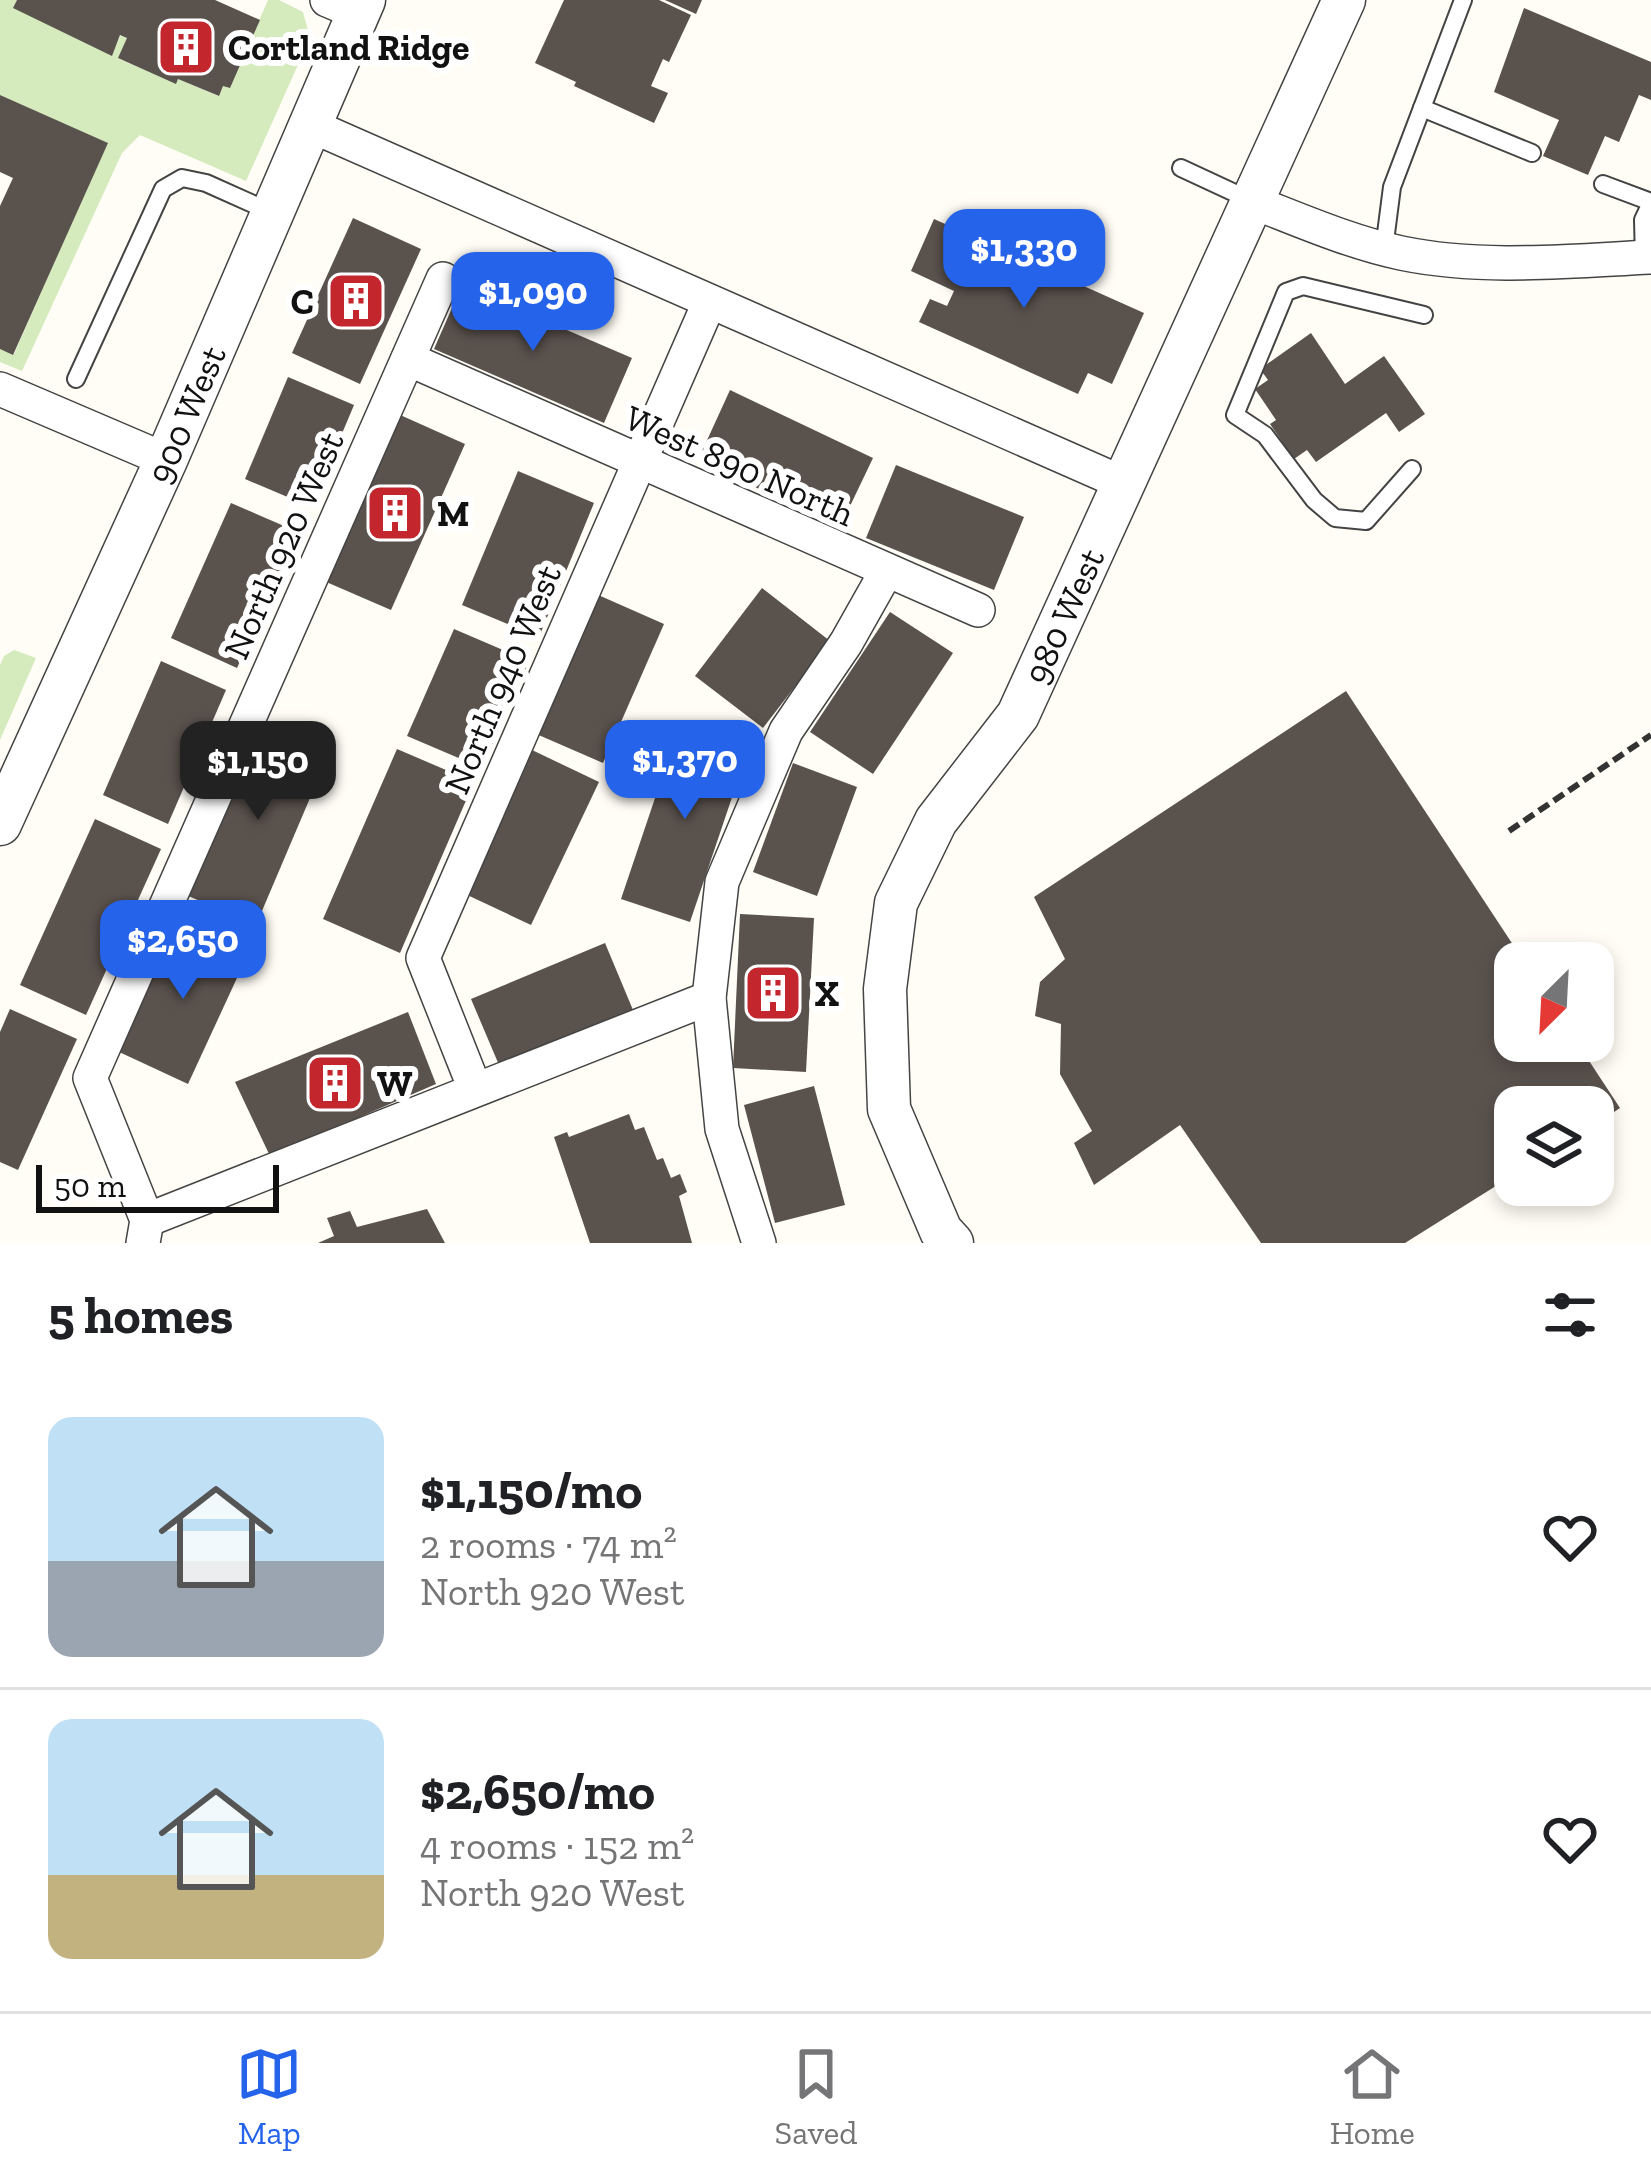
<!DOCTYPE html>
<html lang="en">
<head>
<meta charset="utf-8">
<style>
  :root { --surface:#fff; --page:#f6f6f6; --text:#202124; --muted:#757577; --line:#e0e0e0; --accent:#2563eb }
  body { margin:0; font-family:"Zilla Slab",serif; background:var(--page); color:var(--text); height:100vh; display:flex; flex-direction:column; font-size:45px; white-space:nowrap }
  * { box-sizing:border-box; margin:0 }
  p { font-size:39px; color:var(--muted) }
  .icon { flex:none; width:66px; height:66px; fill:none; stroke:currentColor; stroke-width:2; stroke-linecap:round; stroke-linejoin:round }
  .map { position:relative; height:1243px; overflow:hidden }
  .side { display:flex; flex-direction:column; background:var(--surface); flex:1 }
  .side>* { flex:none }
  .needle { width:78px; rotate:204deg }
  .fabs { position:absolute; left:1494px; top:942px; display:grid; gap:24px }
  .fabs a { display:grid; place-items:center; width:120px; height:120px; border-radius:24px; background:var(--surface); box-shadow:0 6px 18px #0003; font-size:60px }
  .scale { position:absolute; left:36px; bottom:30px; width:243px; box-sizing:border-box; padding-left:12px; border:6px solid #111; border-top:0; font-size:33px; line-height:42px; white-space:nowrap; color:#111; -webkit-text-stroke:9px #fff; paint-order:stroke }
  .price { position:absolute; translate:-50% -102px; padding:0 27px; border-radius:24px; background:var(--accent); color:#fff; font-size:39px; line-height:78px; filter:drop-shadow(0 3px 6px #0008) }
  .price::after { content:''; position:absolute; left:50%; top:72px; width:36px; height:27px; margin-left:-18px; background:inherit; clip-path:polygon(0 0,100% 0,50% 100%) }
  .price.active { background:#222; color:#fff }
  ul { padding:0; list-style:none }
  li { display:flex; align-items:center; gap:36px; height:300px; padding:0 48px }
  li+li { border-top:3px solid var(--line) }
  li span { display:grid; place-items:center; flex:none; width:336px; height:240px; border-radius:24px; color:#555 }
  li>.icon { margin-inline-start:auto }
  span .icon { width:144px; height:144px; fill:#fffc; stroke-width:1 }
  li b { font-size:51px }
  h2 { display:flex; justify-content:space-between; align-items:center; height:144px; padding:0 48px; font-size:51px }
  .tab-bar { display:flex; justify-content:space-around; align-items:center; height:168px; border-top:3px solid var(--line); background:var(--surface); font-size:33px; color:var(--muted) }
  .tab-bar a { display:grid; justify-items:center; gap:6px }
  .tab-bar .active { color:var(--accent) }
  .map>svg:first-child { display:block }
  .green { fill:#d5ebbd }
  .building { fill:#5a524d }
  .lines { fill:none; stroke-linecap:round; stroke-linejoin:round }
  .service-casing { stroke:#444; stroke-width:20 }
  .minor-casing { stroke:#444; stroke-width:36 }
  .tertiary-casing { stroke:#444; stroke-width:45 }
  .path { stroke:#333; stroke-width:6; stroke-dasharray:12 6; stroke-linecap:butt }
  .service { stroke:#fff; stroke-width:16 }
  .minor { stroke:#fff; stroke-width:33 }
  .tertiary { stroke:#fff; stroke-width:42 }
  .labels { text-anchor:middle; stroke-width:12; stroke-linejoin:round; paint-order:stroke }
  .poi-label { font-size:36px; font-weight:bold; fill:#111; stroke:#fff; text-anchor:start }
  .street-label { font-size:36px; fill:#111; stroke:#fff }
</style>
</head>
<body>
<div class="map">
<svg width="1651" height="1243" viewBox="0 0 1651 1243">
  <rect width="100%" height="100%" fill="#fffdf5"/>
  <g class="green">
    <path d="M0,0H17L14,7L111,55L121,35L127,38L119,59L176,83L178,79L218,96L223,86L230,87L268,0H279L303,12L310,38L246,181L140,135L122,153L22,371L0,362V349L14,354L107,143L0,95Z"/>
    <path d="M14,650L36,658L0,740V665L4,656Z"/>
  </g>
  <g class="building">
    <path d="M17,0H215L260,20L230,88L223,86L219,96L178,79L176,84L118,58L127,38L120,35L112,56L13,8Z"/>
    <path d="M564,0H659L691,15L669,62L663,59L651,86L668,93L654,123L574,86L576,82L535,63Z"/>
    <path d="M665,0H702L696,14Z"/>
    <path d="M1524,8L1651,62V100L1639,95L1619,142L1605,136L1588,175L1543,156L1559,120L1494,92Z"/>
    <path d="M0,95L108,143L13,355L0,349V206L13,178L0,172Z"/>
    <path d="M353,218L421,249L360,384L292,353Z"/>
    <path d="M934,219L1144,313L1112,384L1088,373L1078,394L919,322L930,299L947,306L954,291L911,271Z"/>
    <path d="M462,285L632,358L604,423L434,349Z"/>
    <path d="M1311,333L1345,384L1384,356L1425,414L1399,432L1386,413L1316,462L1307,450L1294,459L1270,424L1276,420L1255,389L1268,380L1260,369Z"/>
    <path d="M288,377L354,405L311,507L245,479Z"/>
    <path d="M730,390L873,458L840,527L698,460Z"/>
    <path d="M398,414L465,444L391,610L324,581Z"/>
    <path d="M896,465L1024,517L994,590L866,538Z"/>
    <path d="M518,471L594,503L539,637L462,605Z"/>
    <path d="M231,503L298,532L237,668L171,638Z"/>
    <path d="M762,588L830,641L763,728L695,676Z"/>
    <path d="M596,594L664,624L603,763L534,733Z"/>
    <path d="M890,612L953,653L873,774L810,732Z"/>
    <path d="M454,629L529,661L482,768L407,736Z"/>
    <path d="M161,661L226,690L168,824L103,795Z"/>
    <path d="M1346,691L1525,963H1515V1041H1576L1620,1108L1593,1126V1107H1515V1174L1405,1243H1261L1180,1125L1094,1185L1074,1143L1092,1131L1060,1074L1061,1024L1035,1016L1040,982L1065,959L1034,897Z"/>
    <path d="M260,721L330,751L256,925L186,895Z"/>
    <path d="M681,721L750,744L690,922L621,899Z"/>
    <path d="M397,749L474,782L400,953L323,919Z"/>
    <path d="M532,750L599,782L531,925L463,893Z"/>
    <path d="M793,763L857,787L817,896L753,872Z"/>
    <path d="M95,819L161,849L86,1015L20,985Z"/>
    <path d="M740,914L814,918L806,1072L733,1068Z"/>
    <path d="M178,919L249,952L188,1084L117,1051Z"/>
    <path d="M605,943L633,1010L499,1065L471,999Z"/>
    <path d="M10,1009L77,1039L18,1170L0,1162V1032Z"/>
    <path d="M408,1012L436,1084L270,1156L235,1082Z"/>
    <path d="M814,1086L845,1205L775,1223L744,1105Z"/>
    <path d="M629,1114L635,1130L644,1127L657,1160L663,1158L671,1178L680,1174L687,1192L679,1196L692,1243H590L554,1137L567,1132L569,1137Z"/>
    <path d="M427,1209L445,1243H318L334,1236L327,1218L350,1211L357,1227Z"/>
  </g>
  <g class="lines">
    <defs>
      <g id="service">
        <path d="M1422,108L1532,153"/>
        <path d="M1181,168L1252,201"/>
        <path d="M1603,184L1651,202"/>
        <path d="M1384,249L1392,187L1463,0"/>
        <path d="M1644,258L1643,220L1651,203"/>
        <path d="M76,379L163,189L182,178L206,183L273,213"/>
        <path d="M1412,469L1366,521L1335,518L1314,500L1265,435L1235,415L1286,292L1303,286L1424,315"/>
      </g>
      <g id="minor">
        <path d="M327,0L358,13"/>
        <path d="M312,126L1125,484"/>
        <path d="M1253,202C1302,221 1350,242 1401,253C1483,270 1569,261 1651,257"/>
        <path d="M408,359L978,610"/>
        <path d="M0,389L166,460"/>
        <path d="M475,1089L423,958L709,303"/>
        <path d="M147,1220L709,998"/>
        <path d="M143,1243L147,1220L90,1078L443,279"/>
        <path d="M759,1243L722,1129L709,998L722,882L786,731L846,643L886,572"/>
      </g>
      <g id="tertiary">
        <path id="s1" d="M0,824L166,460L364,0"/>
        <path id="s2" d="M952,1243L941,1231L889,1109L885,989L896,903L936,821L1018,715L1344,0"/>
      </g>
    </defs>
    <use href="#service" class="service-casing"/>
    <use href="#minor" class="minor-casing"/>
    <use href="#tertiary" class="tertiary-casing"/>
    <path class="path" d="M1509,831L1651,735"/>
    <use href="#service" class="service"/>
    <use href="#minor" class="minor"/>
    <use href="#tertiary" class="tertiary"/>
  </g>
  <defs>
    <symbol id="building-square" viewBox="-11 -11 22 22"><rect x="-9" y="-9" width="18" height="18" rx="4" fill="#c4262e" stroke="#fff"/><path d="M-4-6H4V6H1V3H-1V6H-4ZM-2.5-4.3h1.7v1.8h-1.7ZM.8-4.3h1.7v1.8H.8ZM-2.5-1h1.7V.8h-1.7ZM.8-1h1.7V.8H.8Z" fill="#fff"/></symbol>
  </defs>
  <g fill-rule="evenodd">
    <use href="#building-square" x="153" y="14" width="66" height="66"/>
    <use href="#building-square" x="323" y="268" width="66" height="66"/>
    <use href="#building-square" x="362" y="480" width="66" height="66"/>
    <use href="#building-square" x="740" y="960" width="66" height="66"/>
    <use href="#building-square" x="302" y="1050" width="66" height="66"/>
  </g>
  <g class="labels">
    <g class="poi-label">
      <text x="228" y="60">Cortland Ridge</text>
      <text x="314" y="314" text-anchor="end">C</text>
      <text x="437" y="526">M</text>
      <text x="815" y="1006">X</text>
      <text x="377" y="1096">W</text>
    </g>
    <g class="street-label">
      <text dy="13" stroke="none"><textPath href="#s1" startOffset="450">900 West</textPath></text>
      <text transform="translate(740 465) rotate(24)" y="13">West 890 North</text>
      <text transform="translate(283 545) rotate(-66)" y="13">North 920 West</text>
      <text dy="13" stroke="none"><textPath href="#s2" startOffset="690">980 West</textPath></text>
      <text transform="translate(502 679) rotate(-67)" y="13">North 940 West</text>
    </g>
  </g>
</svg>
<div class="fabs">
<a><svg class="needle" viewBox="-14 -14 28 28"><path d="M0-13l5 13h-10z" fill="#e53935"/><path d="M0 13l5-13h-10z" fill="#757577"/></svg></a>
<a><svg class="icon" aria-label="layers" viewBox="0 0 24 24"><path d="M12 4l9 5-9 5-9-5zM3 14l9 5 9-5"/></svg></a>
</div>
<div class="scale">50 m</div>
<b class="price" style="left:1024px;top:311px">$1,330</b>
<b class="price" style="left:533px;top:354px">$1,090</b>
<b class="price" style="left:685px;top:822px">$1,370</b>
<b class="price active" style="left:258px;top:823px">$1,150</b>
<b class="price" style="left:183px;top:1002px">$2,650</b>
</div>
<section class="side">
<h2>5 homes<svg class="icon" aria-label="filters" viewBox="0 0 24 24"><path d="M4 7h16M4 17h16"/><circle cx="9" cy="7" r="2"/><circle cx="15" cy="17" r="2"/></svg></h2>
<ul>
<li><span style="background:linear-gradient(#bfe0f5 60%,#9aa5b1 0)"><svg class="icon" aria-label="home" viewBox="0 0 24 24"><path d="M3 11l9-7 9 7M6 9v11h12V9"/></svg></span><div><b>$1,150/mo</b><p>2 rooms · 74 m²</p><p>North 920 West</p></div><svg class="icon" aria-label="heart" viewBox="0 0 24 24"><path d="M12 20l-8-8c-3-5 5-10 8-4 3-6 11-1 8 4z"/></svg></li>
<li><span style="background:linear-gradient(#bfe0f5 65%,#c2b280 0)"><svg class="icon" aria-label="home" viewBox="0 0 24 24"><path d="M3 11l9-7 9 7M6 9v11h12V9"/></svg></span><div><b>$2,650/mo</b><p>4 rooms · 152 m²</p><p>North 920 West</p></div><svg class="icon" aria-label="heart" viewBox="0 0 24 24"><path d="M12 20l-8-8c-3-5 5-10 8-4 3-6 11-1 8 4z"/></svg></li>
</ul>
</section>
<nav class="tab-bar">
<a class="active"><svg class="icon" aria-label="map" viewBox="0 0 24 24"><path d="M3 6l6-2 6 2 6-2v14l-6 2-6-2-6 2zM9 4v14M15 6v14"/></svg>Map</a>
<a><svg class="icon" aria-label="saved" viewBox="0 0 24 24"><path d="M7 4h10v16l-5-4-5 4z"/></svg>Saved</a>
<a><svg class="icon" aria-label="home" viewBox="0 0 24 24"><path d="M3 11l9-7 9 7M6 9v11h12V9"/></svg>Home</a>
</nav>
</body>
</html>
